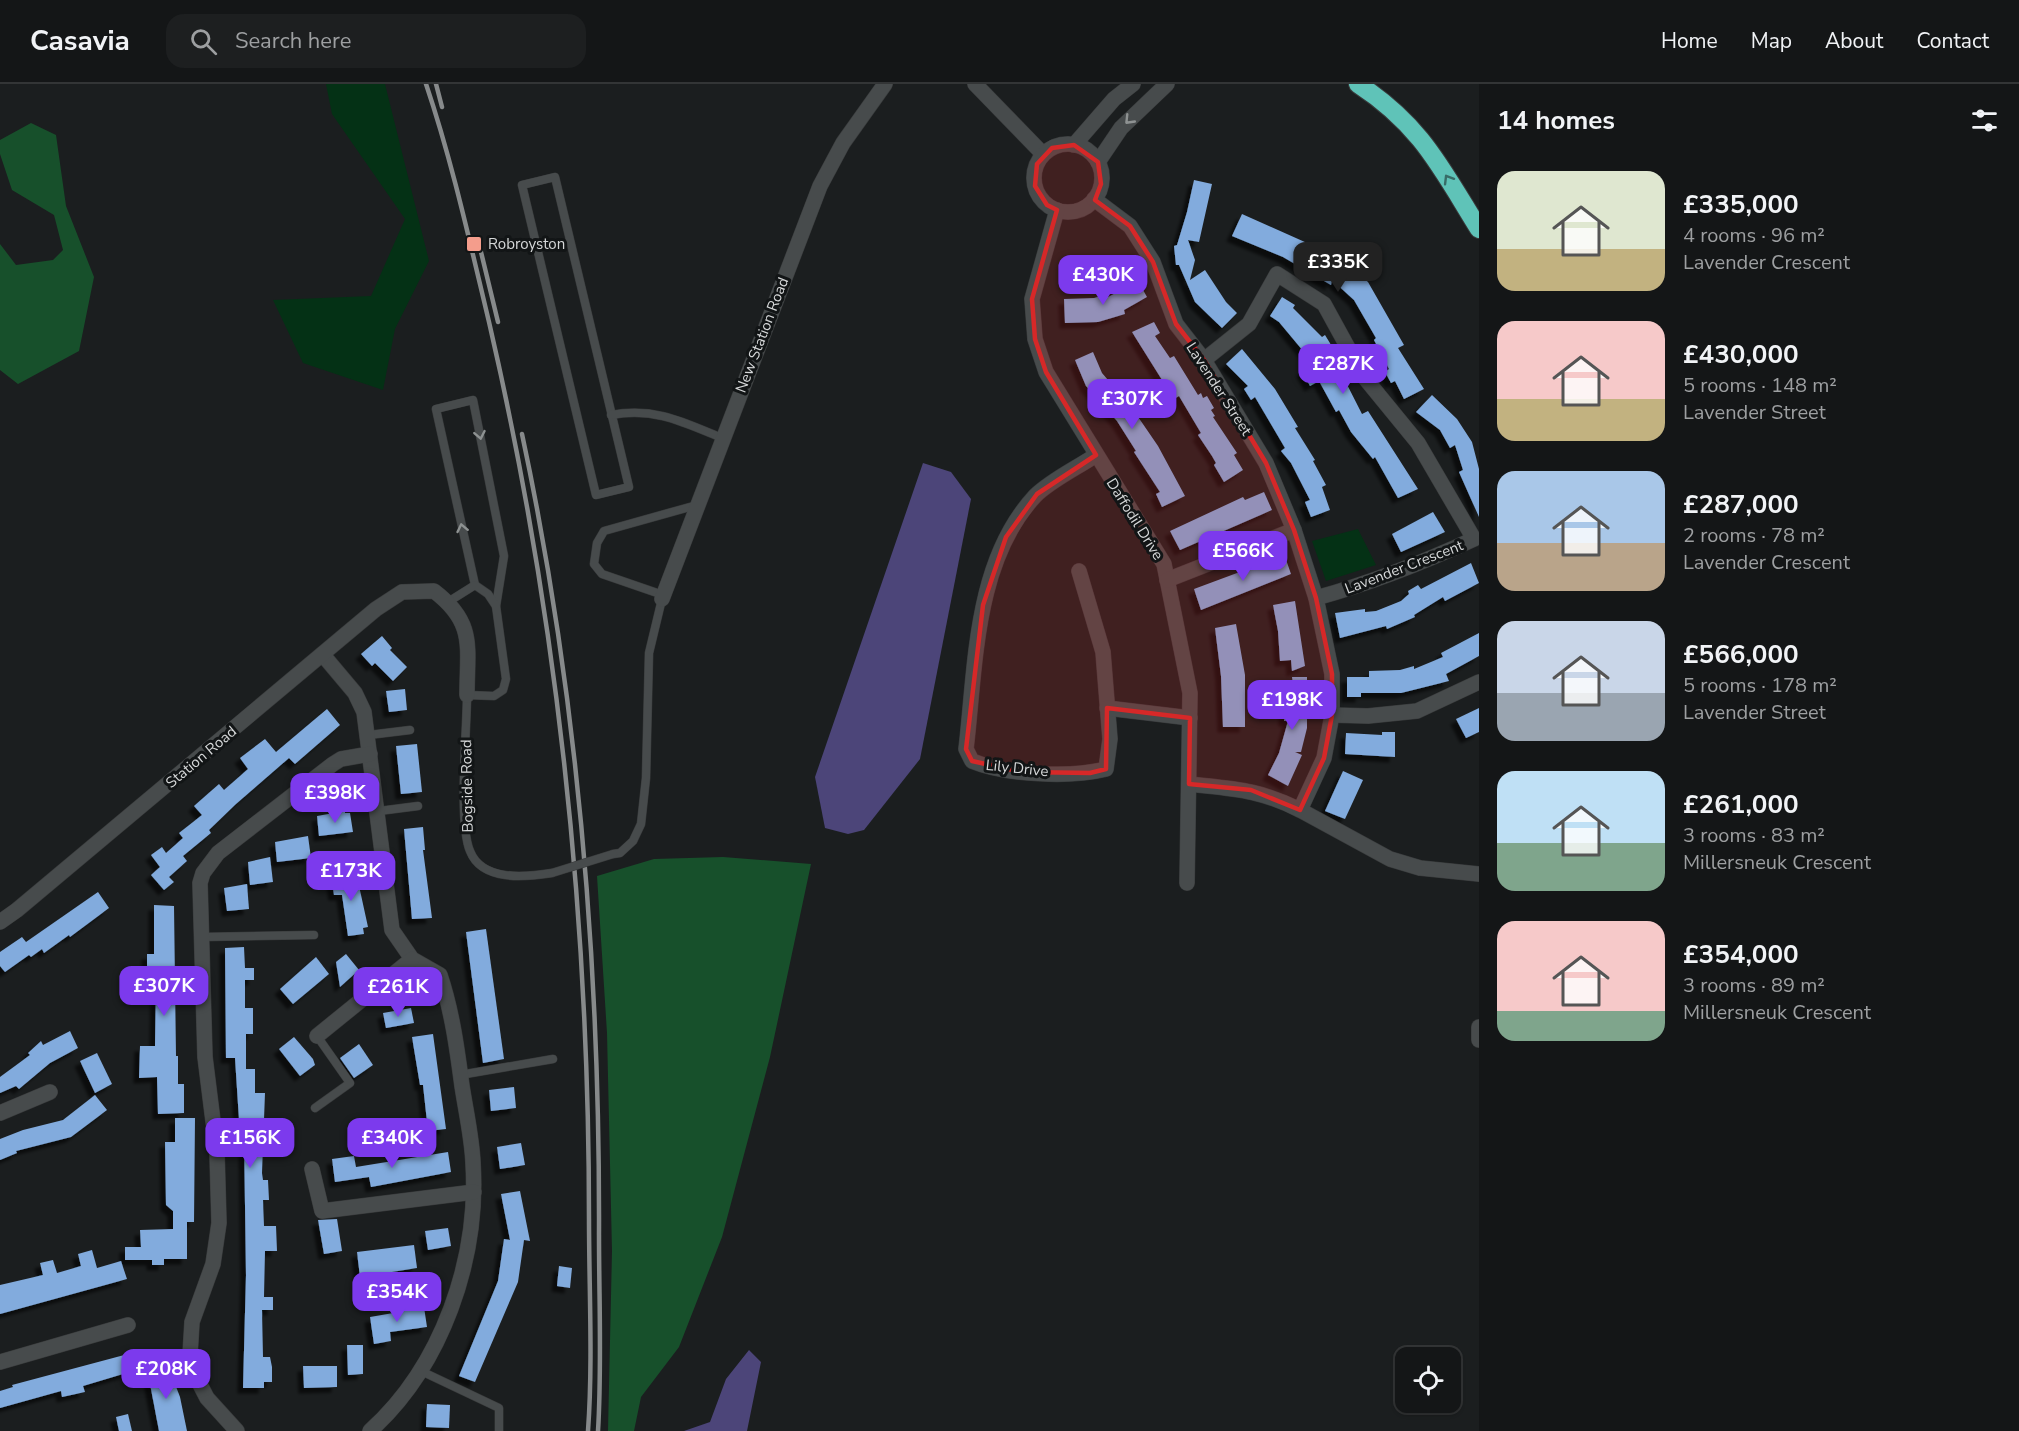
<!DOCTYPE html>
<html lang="en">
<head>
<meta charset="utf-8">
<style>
  :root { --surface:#141617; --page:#1d1f20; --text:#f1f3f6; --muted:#9d9fa1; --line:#333536; --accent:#7c3aed }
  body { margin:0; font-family:"Nunito Sans",sans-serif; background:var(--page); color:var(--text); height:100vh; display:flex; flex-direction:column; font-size:22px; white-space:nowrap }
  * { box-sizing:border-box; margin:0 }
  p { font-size:20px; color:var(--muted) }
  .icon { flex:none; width:33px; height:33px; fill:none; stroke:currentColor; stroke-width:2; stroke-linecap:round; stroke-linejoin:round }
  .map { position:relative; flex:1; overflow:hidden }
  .drawer { display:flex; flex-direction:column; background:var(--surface); width:540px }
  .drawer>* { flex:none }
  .tools { position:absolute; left:1395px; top:1263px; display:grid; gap:12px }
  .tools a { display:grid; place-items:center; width:66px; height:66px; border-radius:12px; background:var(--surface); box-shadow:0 2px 4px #0004,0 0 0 2px var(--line); font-size:30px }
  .price { position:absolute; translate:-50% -51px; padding:0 14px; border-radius:12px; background:var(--accent); color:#fff; font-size:20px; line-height:39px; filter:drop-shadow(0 2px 3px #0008) }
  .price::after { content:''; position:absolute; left:50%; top:36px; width:18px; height:14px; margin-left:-9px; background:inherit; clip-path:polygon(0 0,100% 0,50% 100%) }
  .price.selected { background:#222; color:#fff }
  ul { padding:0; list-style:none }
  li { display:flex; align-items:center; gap:18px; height:150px; padding:0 18px }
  li span { display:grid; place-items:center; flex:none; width:168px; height:120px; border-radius:18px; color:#555 }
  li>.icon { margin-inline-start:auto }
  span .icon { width:72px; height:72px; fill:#fffc; stroke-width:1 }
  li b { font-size:26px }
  h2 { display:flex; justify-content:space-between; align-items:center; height:72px; padding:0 18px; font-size:26px }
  header { display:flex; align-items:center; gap:36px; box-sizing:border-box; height:84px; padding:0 30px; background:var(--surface); border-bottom:2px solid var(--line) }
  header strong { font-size:28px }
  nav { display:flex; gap:33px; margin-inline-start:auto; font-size:21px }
  .search { width:420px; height:54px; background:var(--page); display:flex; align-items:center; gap:15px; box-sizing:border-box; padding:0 21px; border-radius:18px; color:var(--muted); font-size:22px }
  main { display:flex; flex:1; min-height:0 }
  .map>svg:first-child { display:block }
  .green { fill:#043115 }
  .forest { fill:#17502b }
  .water { fill:#4c4579 }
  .building { fill:#82abdd; filter:url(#shadow) }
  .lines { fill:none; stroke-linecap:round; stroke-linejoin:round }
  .lane-casing { stroke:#383a3b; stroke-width:9 }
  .street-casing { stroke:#383a3b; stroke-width:16 }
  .highway-casing { stroke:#383a3b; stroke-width:20 }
  .lane { stroke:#474b4c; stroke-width:8 }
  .street { stroke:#474b4c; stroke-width:15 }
  .highway { stroke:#5fc3b8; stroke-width:18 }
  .rail { stroke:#878a8b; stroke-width:4.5 }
  .lane-bridge-casing { stroke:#383a3b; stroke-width:9; stroke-linecap:butt }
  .lane-bridge { stroke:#474b4c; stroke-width:8 }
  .oneway { stroke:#8e9292 }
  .oneway2 { stroke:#386c67 }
  .marked { fill:#d62828; fill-opacity:0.2; stroke:#d62828; stroke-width:4.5; stroke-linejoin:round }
  .poi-dot { fill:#f49d8c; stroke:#121516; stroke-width:2 }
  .labels { text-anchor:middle; stroke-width:6; stroke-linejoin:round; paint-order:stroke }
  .poi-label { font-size:15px; fill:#d6d8d9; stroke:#121516; text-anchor:start }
  .street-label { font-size:15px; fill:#d6d8d9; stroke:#121516 }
</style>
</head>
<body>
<header>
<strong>Casavia</strong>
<div class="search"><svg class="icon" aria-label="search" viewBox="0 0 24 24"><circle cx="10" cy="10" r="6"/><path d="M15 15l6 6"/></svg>Search here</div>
<nav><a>Home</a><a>Map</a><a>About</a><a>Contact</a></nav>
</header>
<main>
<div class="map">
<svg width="1479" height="1347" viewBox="0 0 1479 1347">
  <defs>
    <filter id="shadow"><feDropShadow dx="-5.5" dy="5.5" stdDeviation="1.5" flood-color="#0009"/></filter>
  </defs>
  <rect width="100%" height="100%" fill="#1b1e1f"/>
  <g class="green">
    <path d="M326,0H385L429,177L395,245L383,306L303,279L273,216L371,212L405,135L332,30Z"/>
    <path d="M1358,445L1376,481L1326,497L1312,457Z"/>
  </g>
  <g class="forest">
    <path d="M31,39L56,51L66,122L94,193L79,267L18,300L0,286V160L16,181L53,176L63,166L54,131L12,106L0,70V56Z"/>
    <path d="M723,773L811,780L770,973L722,1153L679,1263L641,1313L634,1347H608L612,1167L607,949L597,792L654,775Z"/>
  </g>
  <g class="water">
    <path d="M923,379L951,388L971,415L920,675L864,746L848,750L825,744L815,693Z"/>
    <path d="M749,1266L761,1278L747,1347H684L710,1338L726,1295Z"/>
  </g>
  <g class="building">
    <path d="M1194,96L1212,100L1199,158L1188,156L1195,176L1190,196L1205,186L1226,218L1237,229L1222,244L1195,218L1179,181H1176L1174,162L1177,161L1187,128Z"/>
    <path d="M1242,130L1325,167L1322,175L1348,186L1351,183L1368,198L1404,261L1398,264L1424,305L1404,315L1395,297L1391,299L1385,288L1389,285L1374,256L1376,254L1354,216L1332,196L1331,201L1283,173L1232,152Z"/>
    <path d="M1138,197L1147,213L1124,226L1125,230L1098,238L1065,239L1064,215L1094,214L1107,210L1108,213Z"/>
    <path d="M1282,213L1295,221L1293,224L1322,253L1325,251L1336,269L1332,271L1362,330L1368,327L1418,405L1398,414L1375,373L1373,375L1351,348L1339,326L1336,328L1319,297L1310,302L1302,287L1314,280L1279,238L1270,232Z"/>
    <path d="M1154,238L1160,249L1155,252L1170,274L1174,272L1198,311L1201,309L1203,314L1207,312L1214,324L1211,326L1215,332L1213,333L1237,369L1234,371L1243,386L1224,398L1214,381L1216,379L1212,372L1198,351L1201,349L1179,312L1174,315L1132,248Z"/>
    <path d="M1242,265L1275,305L1298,343L1295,344L1315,376L1313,377L1326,401L1322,403L1330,426L1311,433L1305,418L1310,416L1291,379L1281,367L1285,364L1255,313L1251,316L1244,305L1248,302L1226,280Z"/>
    <path d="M1093,268L1102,289L1132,324L1158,362L1185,412L1162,423L1156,410L1160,408L1134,368L1136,367L1117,337L1086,302L1075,276Z"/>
    <path d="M1432,311L1457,335L1472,358L1479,385V433L1459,388L1463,386L1455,361L1450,364L1440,346L1416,328Z"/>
    <path d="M1264,408L1272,426L1180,466L1170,447L1243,413L1245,416Z"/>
    <path d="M1433,428L1445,448L1401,468L1392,450Z"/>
    <path d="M1283,467L1291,490L1201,526L1194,505L1272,476L1270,472Z"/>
    <path d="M1471,479L1479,499L1445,517L1443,513L1414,531L1415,533L1387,545L1386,542L1340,554L1335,529L1365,525V528L1376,527L1401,517L1409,510L1408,507L1418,501L1421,505Z"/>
    <path d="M1295,517L1305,582L1292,587L1291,576L1280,577L1278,547L1273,521Z"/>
    <path d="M1236,540L1245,591V643H1223L1221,592L1215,544Z"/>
    <path d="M1479,549V572L1446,590L1449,597L1401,609H1361V613H1347V593H1369V587L1400,586L1414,582V585L1443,573L1441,569Z"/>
    <path d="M382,552L392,564L390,566L407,583L393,597L375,579L372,582L361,570Z"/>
    <path d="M1292,593H1307V644L1301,668H1295L1302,671L1288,702L1268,691L1279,669L1288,637H1284V602L1293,601Z"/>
    <path d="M405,605L407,626L389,628L386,607Z"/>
    <path d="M1479,624V648L1466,654L1456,635Z"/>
    <path d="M327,625L340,641L295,680L289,674L236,720L209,746L211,749L183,772L187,777L169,793L174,798L164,806L151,791L160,783L151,771L162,763L166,769L183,754L179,749L202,731L194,722L219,700L224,706L248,685L240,674L265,655L276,668Z"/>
    <path d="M1382,648H1395V673L1345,670L1346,649L1382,651Z"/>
    <path d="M417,660L422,708L401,710L396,662Z"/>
    <path d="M1343,687L1363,696L1345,735L1325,727Z"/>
    <path d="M345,727V729H350L353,748L319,752L317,732Z"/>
    <path d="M423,743L425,766H423L432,834L412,835L404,745Z"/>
    <path d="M308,752L311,774L277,778L275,758Z"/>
    <path d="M270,773L273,798L250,801L248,778Z"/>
    <path d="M356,788L368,843L363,844L364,850L348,852L342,811H334L331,792Z"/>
    <path d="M247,800L249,825L227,827L224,804Z"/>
    <path d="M98,808L109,824L70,853L69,851L44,869L42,865L31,873L29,871L5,888L0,882V868L22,853L26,858Z"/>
    <path d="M154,821L174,822L176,972H178V1000H184V1029L158,1030L157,993L139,994L140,962H155L156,897H153V889H147V870H154Z"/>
    <path d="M486,845L504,975L483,979L466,848Z"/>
    <path d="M244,863L245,884H254V896H245V924H253V950H246V985H255V1009H265L262,1089L263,1096H268L269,1116H263L264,1142H276L277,1167H265L264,1213H273V1226H262L263,1273H270L272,1283V1298H264V1304H243L246,1191L244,1051H240L235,974H226L225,864Z"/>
    <path d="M346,870L359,886L340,903L336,878Z"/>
    <path d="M316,873L329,890L293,920L280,905Z"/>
    <path d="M411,924L414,939L386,944L383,929Z"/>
    <path d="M70,947L78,964L50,979L19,1005L16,1002L0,1009V993L30,971L28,969L41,957L43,961Z"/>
    <path d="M433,950L446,1045L428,1047L423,1001H420L412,953Z"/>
    <path d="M294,953L313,975L315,981L300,992L279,965Z"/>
    <path d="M359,960L373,981L354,994L340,974Z"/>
    <path d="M97,969L112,1000L95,1009L80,977Z"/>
    <path d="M514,1003L516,1024L491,1027L489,1006Z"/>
    <path d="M95,1011L107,1026L71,1053L16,1067L17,1069L0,1076V1055L23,1046L63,1036Z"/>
    <path d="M175,1034H195L194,1138H187V1175H164V1181H152V1176H125V1163H141L140,1146L173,1145V1127L166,1121L165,1058H175Z"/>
    <path d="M521,1059L525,1081L500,1085L497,1063Z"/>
    <path d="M448,1068L451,1088L371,1103L369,1093L335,1098L332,1075L354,1072L356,1083Z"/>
    <path d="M520,1107L530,1157L524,1156L518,1198L475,1298L459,1292L498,1197L504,1155L510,1156L501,1110Z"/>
    <path d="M337,1135L342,1167L324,1170L318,1136Z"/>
    <path d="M448,1144L451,1162L428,1166L425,1147Z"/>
    <path d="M414,1161L417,1184L360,1193L357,1168Z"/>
    <path d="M92,1166L97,1184L121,1177L127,1195L0,1230V1201L43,1191L40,1179L53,1176L57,1189L81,1182L78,1170Z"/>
    <path d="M559,1182L572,1184L570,1204L557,1202Z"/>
    <path d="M424,1223L427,1243L390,1248L391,1257L374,1260L370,1233L399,1228L398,1226Z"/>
    <path d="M347,1261H363V1290L348,1291Z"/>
    <path d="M128,1270L133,1287L83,1302L85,1308L62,1313L61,1307L0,1324V1307L13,1303L12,1301Z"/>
    <path d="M167,1279L180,1313L187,1347H159L147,1284Z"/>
    <path d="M303,1282H337V1303L304,1304Z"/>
    <path d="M427,1320L450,1321L449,1344L426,1343Z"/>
    <path d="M128,1330L132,1347H119L116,1333Z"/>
  </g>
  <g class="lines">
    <defs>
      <g id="lane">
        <path d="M555,93L629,403L596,411L522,101Z"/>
        <path d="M611,331C655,323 683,338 722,354"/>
        <path d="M475,501L436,325L473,316L504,472L496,522"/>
        <path d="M663,511L602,490L594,480L597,459L604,447L697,421"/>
        <path d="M448,518L475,501L488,510L496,522L506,595L503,606L494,612L467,611C467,645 458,739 470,767C482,798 526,793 552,789"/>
        <path d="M369,651L410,646"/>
        <path d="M379,727L418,722"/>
        <path d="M613,770L620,769L633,757L641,740L646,694L649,569L662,515"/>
        <path d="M201,853L314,851"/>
        <path d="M460,991L553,975"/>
        <path d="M315,1024L350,999L317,952"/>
        <path d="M421,1287L499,1324V1347"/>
      </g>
      <g id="street">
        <path d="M975,0L1043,70"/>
        <circle cx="1068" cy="94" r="34"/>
        <path d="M1074,61L1114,15L1133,0"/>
        <path d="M1098,78L1121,44L1167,0"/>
        <path d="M1094,115L1130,142L1153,178L1176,240L1204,276L1266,379L1294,446L1316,514L1332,590V631L1324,674L1300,726C1258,705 1234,705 1189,700"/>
        <path d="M1057,126L1032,215L1035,255L1046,288L1164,480L1190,609L1187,799"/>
        <path d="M1204,276L1249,240L1277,190L1324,220L1364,293L1418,359L1474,455C1422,479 1371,499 1316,514"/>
        <path d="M1079,487L1103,568L1110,655L1106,685C1070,694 1006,691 972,677L966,665C976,581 974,478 1035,412C1051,396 1077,384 1096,371"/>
        <path d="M1167,496L1294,446"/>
        <path d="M662,515L820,102L843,59L885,0"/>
        <path d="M323,571L355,609L364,628L392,846L412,875L440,891C452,927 457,964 462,1002C466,1028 472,1054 473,1079C479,1176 442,1282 370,1347"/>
        <path d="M1107,624L1190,634"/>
        <path d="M1332,631L1368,632L1417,627L1479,598"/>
        <path d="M1300,726L1390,775L1420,784L1479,790"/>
        <path d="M0,838L17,826L376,525L402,508L434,507C476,539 467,563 467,611"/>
        <path d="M1479,943V956"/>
        <path d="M317,952L412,875"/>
        <path d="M0,1029L50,1008"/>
        <path d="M312,1085L322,1127L474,1108"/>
        <path d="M0,1278L128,1241"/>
        <path d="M237,1347L207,1314L191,1283L190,1271L192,1238L213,1180L219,1139L217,1069L205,973L200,799L203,789L218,769L333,680L341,675L370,670"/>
      </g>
      <path id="highway" d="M1358,0C1421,41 1441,84 1479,145"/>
    </defs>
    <use href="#lane" class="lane-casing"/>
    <use href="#street" class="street-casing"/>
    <use href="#highway" class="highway-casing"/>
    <use href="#lane" class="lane"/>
    <use href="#street" class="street"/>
    <use href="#highway" class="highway"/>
    <g class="rail">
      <path d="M426,0C452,77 470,159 489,238C557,531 589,834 589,1135C589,1205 593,1277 588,1347"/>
      <path d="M436,0L442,23"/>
      <path d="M481,168L498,238"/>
      <path d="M522,350C578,612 600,883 599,1151C599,1216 602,1282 598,1347"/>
    </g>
    <defs>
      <path id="lane-bridge" d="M552,789L613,770"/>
    </defs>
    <use href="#lane-bridge" class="lane-bridge-casing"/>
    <use href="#lane-bridge" class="lane-bridge"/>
  </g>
  <defs><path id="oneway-chevron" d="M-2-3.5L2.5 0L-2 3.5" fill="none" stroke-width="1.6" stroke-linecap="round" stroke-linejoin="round" transform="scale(1.5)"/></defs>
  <g class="oneway">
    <use href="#oneway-chevron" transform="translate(1129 36) rotate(134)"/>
    <use href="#oneway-chevron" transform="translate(480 351) rotate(79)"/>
    <use href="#oneway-chevron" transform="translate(462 444) rotate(-102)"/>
  </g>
  <use class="oneway2" href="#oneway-chevron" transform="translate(1448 95) rotate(-121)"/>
  <path class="marked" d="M1074,61L1098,78L1101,100L1095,116L1130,142L1153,178L1176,240L1204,276L1266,379L1294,446L1316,514L1332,590V631L1324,674L1300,726L1251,706L1189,700L1190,634L1107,624L1106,685L1090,689L1022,688L972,677L966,665L983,521L1006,453L1037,410L1096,371L1046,288L1035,255L1032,215L1057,126L1047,121L1035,102L1037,80L1052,64Z"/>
  <rect class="poi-dot" x="466" y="152" width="16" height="16" rx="3"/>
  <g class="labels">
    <g class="poi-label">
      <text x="488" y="165">Robroyston</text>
    </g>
    <g class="street-label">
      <text transform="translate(762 251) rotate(-69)" y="5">New Station Road</text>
      <text transform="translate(1219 305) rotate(57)" y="5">Lavender Street</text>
      <text transform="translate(1135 435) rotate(58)" y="5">Daffodil Drive</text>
      <text transform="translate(1404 483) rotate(-21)" y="5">Lavender Crescent</text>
      <text transform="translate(201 673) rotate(-40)" y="5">Station Road</text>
      <text transform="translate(1017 684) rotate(6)" y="5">Lily Drive</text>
      <text transform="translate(467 702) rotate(-91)" y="5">Bogside Road</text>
    </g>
  </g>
</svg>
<div class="tools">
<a><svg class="icon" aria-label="locate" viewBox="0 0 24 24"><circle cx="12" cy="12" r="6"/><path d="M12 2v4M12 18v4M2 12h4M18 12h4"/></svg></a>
</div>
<b class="price selected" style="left:1338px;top:209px">£335K</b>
<b class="price" style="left:1103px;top:222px">£430K</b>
<b class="price" style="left:1343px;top:311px">£287K</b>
<b class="price" style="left:1132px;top:346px">£307K</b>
<b class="price" style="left:1243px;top:498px">£566K</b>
<b class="price" style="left:1292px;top:647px">£198K</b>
<b class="price" style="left:335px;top:740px">£398K</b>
<b class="price" style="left:351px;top:818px">£173K</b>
<b class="price" style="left:164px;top:933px">£307K</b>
<b class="price" style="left:398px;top:934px">£261K</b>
<b class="price" style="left:250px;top:1085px">£156K</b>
<b class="price" style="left:392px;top:1085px">£340K</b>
<b class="price" style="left:397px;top:1239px">£354K</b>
<b class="price" style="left:166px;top:1316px">£208K</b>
</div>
<section class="drawer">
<h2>14 homes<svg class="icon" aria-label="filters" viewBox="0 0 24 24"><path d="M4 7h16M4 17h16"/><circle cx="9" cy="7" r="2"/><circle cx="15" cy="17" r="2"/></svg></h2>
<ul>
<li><span style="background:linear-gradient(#dfe7d0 65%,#c2b280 0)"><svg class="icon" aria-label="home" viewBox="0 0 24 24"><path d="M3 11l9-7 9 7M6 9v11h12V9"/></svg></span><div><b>£335,000</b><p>4 rooms · 96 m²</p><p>Lavender Crescent</p></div></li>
<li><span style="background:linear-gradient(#f6c9c9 65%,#c2b280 0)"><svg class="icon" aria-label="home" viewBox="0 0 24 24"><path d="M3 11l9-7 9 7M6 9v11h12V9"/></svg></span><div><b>£430,000</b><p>5 rooms · 148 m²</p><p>Lavender Street</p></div></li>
<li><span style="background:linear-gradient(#a9c7e8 60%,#b9a48a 0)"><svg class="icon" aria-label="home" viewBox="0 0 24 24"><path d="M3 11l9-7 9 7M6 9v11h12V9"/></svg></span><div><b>£287,000</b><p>2 rooms · 78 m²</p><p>Lavender Crescent</p></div></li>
<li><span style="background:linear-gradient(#c9d6e8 60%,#9aa5b1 0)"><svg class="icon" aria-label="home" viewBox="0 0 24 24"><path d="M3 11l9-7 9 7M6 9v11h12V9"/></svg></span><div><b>£566,000</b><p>5 rooms · 178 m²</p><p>Lavender Street</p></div></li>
<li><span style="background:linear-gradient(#bfe0f5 60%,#7fa58c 0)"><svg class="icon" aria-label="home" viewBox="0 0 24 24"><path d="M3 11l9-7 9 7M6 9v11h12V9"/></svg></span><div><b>£261,000</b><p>3 rooms · 83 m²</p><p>Millersneuk Crescent</p></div></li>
<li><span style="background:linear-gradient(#f6c9c9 75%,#7fa58c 0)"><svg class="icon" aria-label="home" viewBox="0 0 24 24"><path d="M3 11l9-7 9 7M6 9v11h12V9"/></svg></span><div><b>£354,000</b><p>3 rooms · 89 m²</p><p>Millersneuk Crescent</p></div></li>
</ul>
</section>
</main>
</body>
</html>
